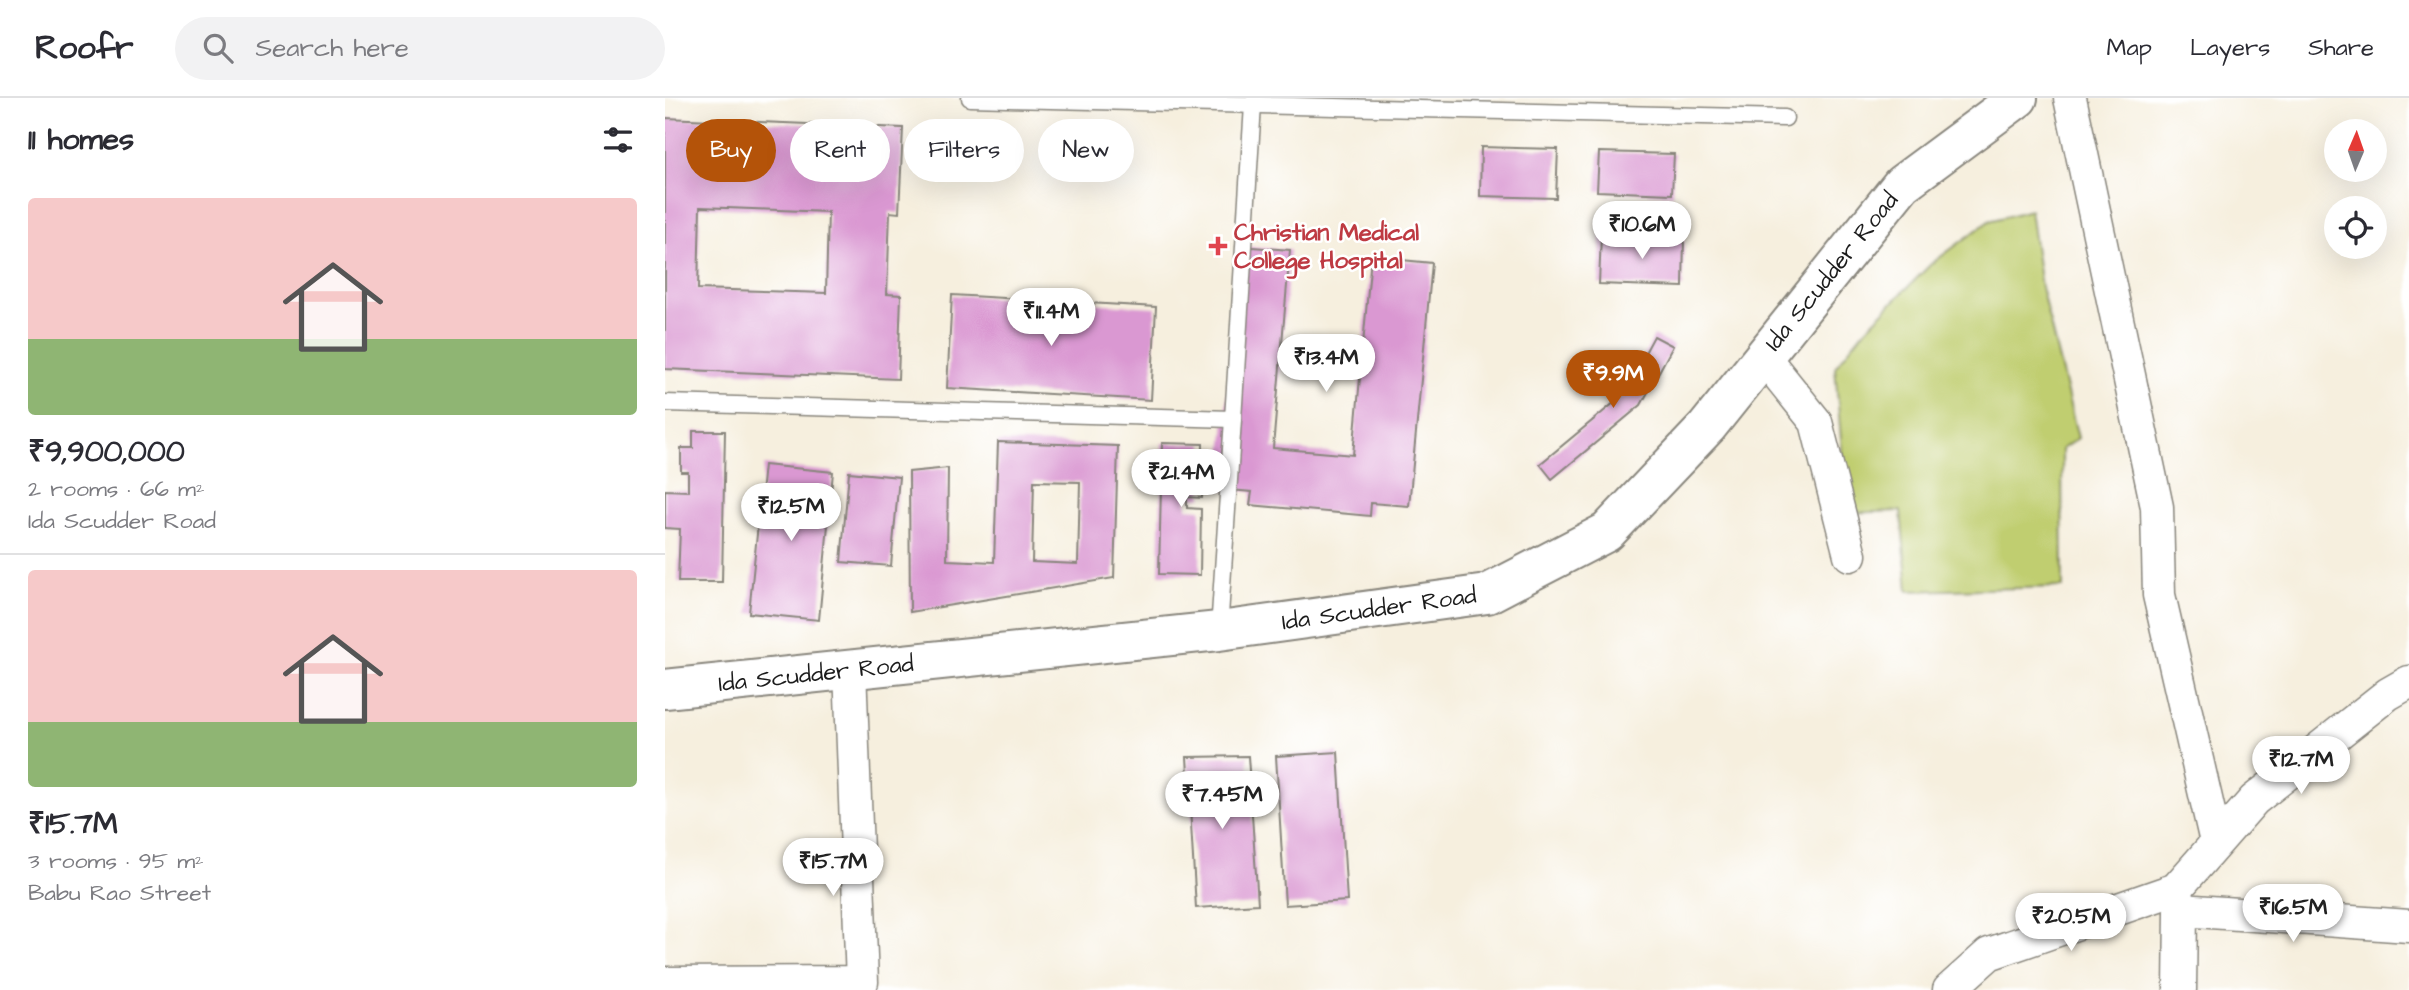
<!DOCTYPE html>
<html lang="en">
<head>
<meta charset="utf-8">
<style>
  :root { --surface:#fff; --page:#f2f2f3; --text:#2b2b33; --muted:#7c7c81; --line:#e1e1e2; --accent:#b45309 }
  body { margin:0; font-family:"Architects Daughter",sans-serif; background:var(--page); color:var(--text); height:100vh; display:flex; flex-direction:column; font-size:26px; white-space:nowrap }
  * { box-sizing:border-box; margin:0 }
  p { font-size:23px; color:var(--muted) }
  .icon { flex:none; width:38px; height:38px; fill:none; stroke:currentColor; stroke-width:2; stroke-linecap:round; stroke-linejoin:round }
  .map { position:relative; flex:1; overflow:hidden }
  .panel { display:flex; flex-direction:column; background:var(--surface); width:665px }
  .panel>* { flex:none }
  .top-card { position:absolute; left:21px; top:21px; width:665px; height:63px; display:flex; gap:14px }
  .needle { width:46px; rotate:2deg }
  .controls { position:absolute; left:1659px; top:21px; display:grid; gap:14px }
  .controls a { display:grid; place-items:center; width:63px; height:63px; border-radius:50%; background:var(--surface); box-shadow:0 7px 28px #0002; font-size:35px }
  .price { position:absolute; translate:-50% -60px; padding:0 16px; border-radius:24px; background:#fff; color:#222; font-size:23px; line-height:46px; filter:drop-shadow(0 2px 4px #0008) }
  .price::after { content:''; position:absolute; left:50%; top:42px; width:21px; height:16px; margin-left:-10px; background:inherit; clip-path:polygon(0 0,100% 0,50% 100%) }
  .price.selected { background:var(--accent); color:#fff }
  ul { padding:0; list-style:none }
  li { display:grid; align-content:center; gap:14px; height:371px; padding:0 28px }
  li+li { border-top:2px solid var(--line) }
  li span { display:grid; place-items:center; height:217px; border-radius:7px; color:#555 }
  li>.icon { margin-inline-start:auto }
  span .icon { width:126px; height:126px; fill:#fffc; stroke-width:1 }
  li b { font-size:30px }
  h2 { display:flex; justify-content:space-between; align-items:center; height:84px; padding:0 28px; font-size:30px }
  .pill { padding:0 24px; border-radius:32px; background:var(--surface); box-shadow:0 7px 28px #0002; font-size:24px; line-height:63px }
  .pill.selected { background:var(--accent); color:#fff }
  header { display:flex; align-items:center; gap:42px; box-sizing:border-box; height:98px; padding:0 35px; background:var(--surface); border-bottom:2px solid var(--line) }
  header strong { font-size:33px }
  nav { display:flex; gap:38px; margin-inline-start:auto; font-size:24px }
  .search { width:490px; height:63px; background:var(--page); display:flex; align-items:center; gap:18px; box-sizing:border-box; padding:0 24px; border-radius:38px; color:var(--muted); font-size:26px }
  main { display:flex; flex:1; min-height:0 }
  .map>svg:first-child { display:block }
  .green { fill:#c0ce70; stroke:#6e7546; stroke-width:2 }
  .building { fill:#da98d2; fill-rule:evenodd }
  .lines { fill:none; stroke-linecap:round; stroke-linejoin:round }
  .service-casing { stroke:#89867d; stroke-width:19 }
  .minor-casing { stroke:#89867d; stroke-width:35 }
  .primary-casing { stroke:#89867d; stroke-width:42 }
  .service { stroke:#fff; stroke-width:16 }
  .minor { stroke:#fff; stroke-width:32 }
  .primary { stroke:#fff; stroke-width:38 }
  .health-dot { fill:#e0444e; stroke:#fff; stroke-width:2.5 }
  .labels { text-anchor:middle; stroke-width:5; stroke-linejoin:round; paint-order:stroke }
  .health-label { font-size:24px; font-weight:bold; fill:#be3a42; stroke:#fff; text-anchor:start }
  .street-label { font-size:24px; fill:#1c1c1c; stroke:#fff }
</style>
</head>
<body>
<header>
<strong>Roofr</strong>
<div class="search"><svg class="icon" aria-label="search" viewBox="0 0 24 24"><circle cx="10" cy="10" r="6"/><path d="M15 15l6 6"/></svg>Search here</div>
<nav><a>Map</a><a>Layers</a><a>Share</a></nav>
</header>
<main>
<section class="panel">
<h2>11 homes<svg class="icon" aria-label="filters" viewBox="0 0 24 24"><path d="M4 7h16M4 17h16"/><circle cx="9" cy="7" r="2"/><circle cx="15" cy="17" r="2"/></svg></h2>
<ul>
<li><span style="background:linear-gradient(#f6c9c9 65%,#8fb573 0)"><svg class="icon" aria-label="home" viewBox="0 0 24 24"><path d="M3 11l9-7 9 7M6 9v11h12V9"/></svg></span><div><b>₹9,900,000</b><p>2 rooms · 66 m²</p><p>Ida Scudder Road</p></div></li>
<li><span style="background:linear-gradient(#f6c9c9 70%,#8fb573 0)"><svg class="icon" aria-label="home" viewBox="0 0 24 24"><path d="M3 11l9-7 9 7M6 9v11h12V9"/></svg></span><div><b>₹15.7M</b><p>3 rooms · 95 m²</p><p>Babu Rao Street</p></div></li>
</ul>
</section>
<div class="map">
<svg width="1744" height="892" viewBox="0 0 1744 892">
  <rect width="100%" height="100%" fill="#fff"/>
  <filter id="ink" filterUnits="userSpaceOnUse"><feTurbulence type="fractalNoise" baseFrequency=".0143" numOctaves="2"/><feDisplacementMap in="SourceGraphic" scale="14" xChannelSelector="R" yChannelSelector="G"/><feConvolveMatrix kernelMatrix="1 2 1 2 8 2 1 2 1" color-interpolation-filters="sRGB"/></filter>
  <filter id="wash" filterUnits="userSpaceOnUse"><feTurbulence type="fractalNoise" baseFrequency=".00686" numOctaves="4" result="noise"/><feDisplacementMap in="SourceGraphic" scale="28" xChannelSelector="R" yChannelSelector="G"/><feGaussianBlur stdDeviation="1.57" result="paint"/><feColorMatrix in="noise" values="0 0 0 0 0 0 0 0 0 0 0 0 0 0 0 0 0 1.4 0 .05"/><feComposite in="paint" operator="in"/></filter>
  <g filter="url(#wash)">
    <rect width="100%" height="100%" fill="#f6efde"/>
    <path class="green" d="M1365,112L1376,189L1413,340L1397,351L1398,489L1243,493L1236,413L1182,415L1170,269L1198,234L1266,166L1324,123Z"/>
    <g id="blocks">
      <g class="building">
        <path d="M0,20L238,30L234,115L225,114L222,196L236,197L233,281L0,271ZM35,109L163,114L161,195L33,191Z"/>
        <path d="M816,49L893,51L891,100L815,98Z"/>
        <path d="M934,54L1009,56L1007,96L932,93Z"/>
        <path d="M936,137L1019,139L1018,189L934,186Z"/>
        <path d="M575,148L625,152L608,350L688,357L706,159L767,165L744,408L706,405L705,418L585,407L587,394L554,391Z"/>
        <path d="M287,197L491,209L486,302L282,290Z"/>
        <path d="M989,238L1008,248L976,307L887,381L875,366L956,299Z"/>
        <path d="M28,333H60L57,484H13L15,431L0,430V392L23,393V374H16V350H28Z"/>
        <path d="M333,344L453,348L449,480L245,514L244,374L283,370L282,462L329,464ZM369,383L415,384L413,466L367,464Z"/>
        <path d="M497,345L538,346L537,400L522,399V410L536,411L535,477L494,476Z"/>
        <path d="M99,367L168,374L154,522L84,515Z"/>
        <path d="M184,374L234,379L226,468L176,464Z"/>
        <path d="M673,654L682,803L620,807L611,658Z"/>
        <path d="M583,658L593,806L531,810L522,659Z"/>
      </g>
    </g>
  </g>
  <g filter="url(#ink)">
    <use href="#blocks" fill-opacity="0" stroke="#89867d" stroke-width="2"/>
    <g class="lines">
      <defs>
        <g id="service">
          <path d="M305,0L1120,20"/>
          <path d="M0,305L568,321L588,7"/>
          <path d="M554,533L568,321"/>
        </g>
        <g id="minor">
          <path d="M1405,0L1492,409L1494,497L1551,744"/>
          <path d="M1098,258L1151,324L1185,457"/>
          <path d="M1511,792L1516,812L1515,892"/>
          <path d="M1516,812L1744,828"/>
          <path d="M0,885L197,884L185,571"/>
          <path d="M1284,892L1324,856L1511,791L1589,702L1723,596L1744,584"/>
        </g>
        <path id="primary" d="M0,591L554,533L822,496L942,434L1042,329L1237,86L1353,0"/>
      </defs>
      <use href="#service" class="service-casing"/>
      <use href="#minor" class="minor-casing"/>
      <use href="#primary" class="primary-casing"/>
      <use href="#service" class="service"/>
      <use href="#minor" class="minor"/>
      <use href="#primary" class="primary"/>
    </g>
  </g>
  <path class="health-dot" d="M549.5 137.5h7v7h7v7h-7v7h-7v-7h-7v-7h7z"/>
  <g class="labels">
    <g class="health-label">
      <text x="569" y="142">Christian Medical<tspan x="569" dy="28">College Hospital</tspan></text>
    </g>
    <g class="street-label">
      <text transform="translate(1166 173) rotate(-51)" y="8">Ida Scudder Road</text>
      <text transform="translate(714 510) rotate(-8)" y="8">Ida Scudder Road</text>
      <text transform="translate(151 575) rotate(-6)" y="8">Ida Scudder Road</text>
    </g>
  </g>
</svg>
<div class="controls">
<a><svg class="needle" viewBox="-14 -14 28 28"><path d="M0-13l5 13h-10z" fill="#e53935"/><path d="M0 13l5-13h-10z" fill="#7c7c81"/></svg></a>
<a><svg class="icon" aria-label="locate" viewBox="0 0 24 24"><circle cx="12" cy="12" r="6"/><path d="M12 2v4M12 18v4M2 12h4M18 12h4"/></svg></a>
</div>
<b class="price" style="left:977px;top:163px">₹10.6M</b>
<b class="price" style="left:386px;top:250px">₹11.4M</b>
<b class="price" style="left:661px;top:296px">₹13.4M</b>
<b class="price selected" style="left:948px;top:312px">₹9.9M</b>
<b class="price" style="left:516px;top:411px">₹21.4M</b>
<b class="price" style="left:126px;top:445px">₹12.5M</b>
<b class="price" style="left:1636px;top:698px">₹12.7M</b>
<b class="price" style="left:557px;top:733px">₹7.45M</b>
<b class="price" style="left:168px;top:800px">₹15.7M</b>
<b class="price" style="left:1628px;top:846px">₹16.5M</b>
<b class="price" style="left:1406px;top:855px">₹20.5M</b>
<div class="top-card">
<a class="pill selected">Buy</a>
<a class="pill">Rent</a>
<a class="pill">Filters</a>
<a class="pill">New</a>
</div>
</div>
</main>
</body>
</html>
